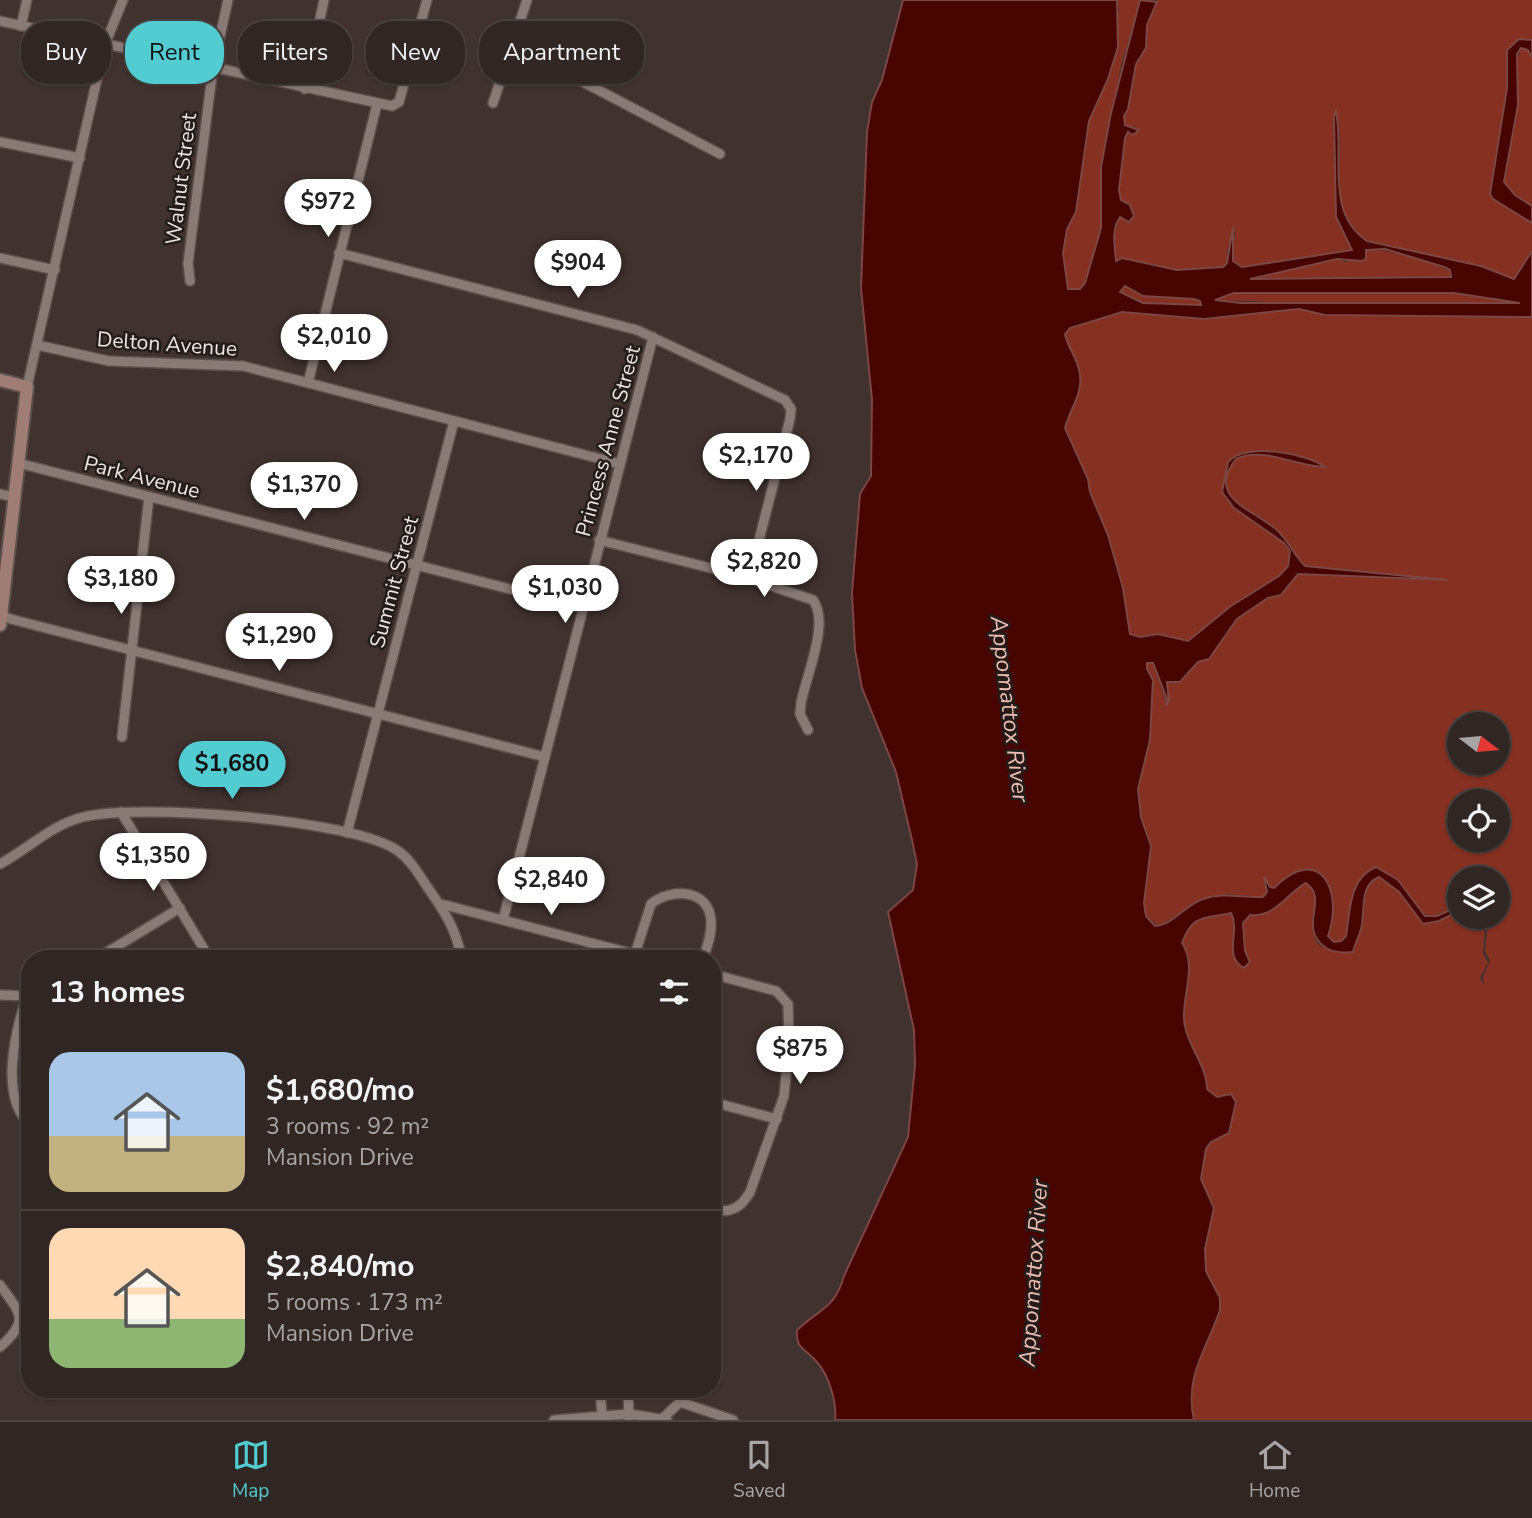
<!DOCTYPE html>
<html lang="en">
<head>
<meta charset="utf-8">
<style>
  :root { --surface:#302623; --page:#382e2b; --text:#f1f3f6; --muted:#a8a5a6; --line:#4b4341; --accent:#52ccd0 }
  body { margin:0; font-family:"Nunito Sans",sans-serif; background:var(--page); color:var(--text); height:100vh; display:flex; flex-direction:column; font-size:26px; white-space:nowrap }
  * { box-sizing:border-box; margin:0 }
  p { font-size:23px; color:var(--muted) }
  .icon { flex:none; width:38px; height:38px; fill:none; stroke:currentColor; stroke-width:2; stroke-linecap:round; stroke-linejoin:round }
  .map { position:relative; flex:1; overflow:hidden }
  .panel { position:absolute; left:21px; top:950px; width:700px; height:448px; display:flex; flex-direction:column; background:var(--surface); border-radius:28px; box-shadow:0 2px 5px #0004,0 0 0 2px var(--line) }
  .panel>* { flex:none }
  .guide { position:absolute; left:21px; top:21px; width:700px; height:63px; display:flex; gap:14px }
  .needle { width:46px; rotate:106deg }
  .controls { position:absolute; left:1447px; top:712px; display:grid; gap:14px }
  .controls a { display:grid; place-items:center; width:63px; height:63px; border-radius:50%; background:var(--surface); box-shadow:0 2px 5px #0004,0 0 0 2px var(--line); font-size:35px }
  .price { position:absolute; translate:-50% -60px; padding:0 16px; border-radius:24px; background:#fff; color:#222; font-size:23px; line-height:46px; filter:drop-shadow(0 2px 4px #0008) }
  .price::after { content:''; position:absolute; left:50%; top:42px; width:21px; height:16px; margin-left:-10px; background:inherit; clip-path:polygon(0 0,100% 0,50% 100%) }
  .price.current { background:var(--accent); color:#111 }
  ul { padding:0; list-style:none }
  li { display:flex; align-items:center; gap:21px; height:175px; padding:0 28px }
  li+li { border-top:2px solid var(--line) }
  li span { display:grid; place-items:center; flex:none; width:196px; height:140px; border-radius:21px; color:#555 }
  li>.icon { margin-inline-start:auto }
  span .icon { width:84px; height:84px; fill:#fffc; stroke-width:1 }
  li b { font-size:30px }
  h2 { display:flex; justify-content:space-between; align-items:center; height:84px; padding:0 28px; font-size:30px }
  .chip { padding:0 24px; border-radius:28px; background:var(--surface); box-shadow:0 2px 5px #0004,0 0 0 2px var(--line); font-size:24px; line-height:63px }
  .chip.current { background:var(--accent); color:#111 }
  .menu { display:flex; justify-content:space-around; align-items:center; height:98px; border-top:2px solid var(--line); background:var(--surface); font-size:19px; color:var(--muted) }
  .menu a { display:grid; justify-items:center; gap:4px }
  .menu .current { color:var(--accent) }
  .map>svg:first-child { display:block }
  .green { fill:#853020; fill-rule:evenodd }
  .water { fill:#480400; stroke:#7a4744; stroke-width:2; fill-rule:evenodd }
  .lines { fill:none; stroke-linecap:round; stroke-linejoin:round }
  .minor-casing { stroke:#5a4f4c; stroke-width:12 }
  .secondary-casing { stroke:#5a4f4c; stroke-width:16 }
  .minor { stroke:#8a7a76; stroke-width:9 }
  .secondary { stroke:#9f7c74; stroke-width:12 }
  .labels { text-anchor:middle; stroke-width:5; stroke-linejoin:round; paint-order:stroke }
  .street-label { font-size:21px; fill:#ede4e2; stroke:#221c1a }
  .water-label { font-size:23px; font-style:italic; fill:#efbbb0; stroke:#221c1a }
</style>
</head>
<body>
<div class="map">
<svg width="1532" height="1420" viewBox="0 0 1532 1420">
  <rect width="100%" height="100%" fill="#40322f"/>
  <g class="green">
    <path d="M1117,0H1140L1121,66L1101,167V229L1085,283L1076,291L1068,289L1063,253L1067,229L1076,212L1089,121L1108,79L1119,9Z"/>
    <path d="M1157,0H1532V40L1519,39L1508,50L1507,88L1493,199L1532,223V251L1514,279L1481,266L1367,241C1321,209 1349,156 1336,112V217L1351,250L1242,267L1233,261L1235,230L1227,251V263L1223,267L1177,270L1122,258L1116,261L1113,240L1120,216L1119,190L1125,138L1136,127L1125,125L1124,116L1136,64L1147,41V25Z"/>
    <path d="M1521,48L1529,50L1532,58V206L1515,195L1504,183L1518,105L1516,63Z"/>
    <path d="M1369,249C1383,249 1445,264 1452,274L1451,277L1248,279L1337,259L1346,262Z"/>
    <path d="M1125,286L1143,296L1194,299L1200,301L1201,305L1143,303L1120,292Z"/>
    <path d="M1234,293H1454L1521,302L1327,304L1215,300Z"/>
    <path d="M1299,309L1325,315L1532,317V1420H1194L1190,1401L1192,1377L1220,1310V1298L1206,1271L1205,1249L1214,1208L1201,1179L1206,1149L1211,1142L1229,1133L1236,1102L1231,1094L1217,1098L1206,1089C1207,1064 1185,1044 1184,1018C1183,993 1198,965 1182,943C1193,912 1205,919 1231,912C1240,928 1229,946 1237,963L1246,967L1250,962L1245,951L1242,923L1250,915C1275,918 1286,894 1306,883C1334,904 1282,951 1351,953L1363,925L1366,888L1380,877L1399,892L1423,924L1439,921L1459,911L1460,917H1486L1483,953L1488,963L1480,978L1484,985L1483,977L1490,961L1485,951L1488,921L1489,917H1498V878H1460L1459,906L1431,917L1420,911L1398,880L1376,867C1349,878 1350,911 1346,936L1341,942H1334L1328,936C1344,892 1319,842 1274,888H1270L1264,876L1267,892L1263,897L1228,894L1201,900L1159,926L1146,916L1144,903L1151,846L1141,817L1138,789L1150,740L1153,680L1147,669V662L1153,663L1167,704L1169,701L1167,682H1180L1198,662L1209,659L1237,619L1268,598L1281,595L1298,574L1448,580L1305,566C1294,556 1289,542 1278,531C1256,510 1204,499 1236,459C1265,446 1301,469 1325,466C1303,454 1247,441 1228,462L1222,492L1234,508L1284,543L1290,551L1288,566L1279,576L1231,606L1188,641L1158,634L1140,637L1129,634L1123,588L1108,535L1089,492L1088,479L1065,427C1070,408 1084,392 1079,370C1077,357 1067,347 1065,334L1070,328L1122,312L1204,319ZM1460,724H1498V763H1460ZM1460,802H1498V840H1460Z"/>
  </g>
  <g class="water">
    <path d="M903,0H1117L1118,47L1108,79L1089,121L1076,212L1067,229L1063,253L1068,289H1080L1085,283L1101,228V167L1111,113L1140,0L1157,2L1147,25L1146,48L1136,64L1128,109L1124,116L1125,125L1139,130L1133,135L1128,132L1125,138L1119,190L1121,200L1130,205L1134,216L1129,222L1120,217C1111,230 1115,246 1116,261L1122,258L1177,270L1223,267L1227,263L1233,227V261L1242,267L1352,250L1336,217L1334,117L1336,111C1345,155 1324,212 1367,241L1481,266L1514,279L1532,251V317L1325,315L1299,309L1204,319L1122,312L1070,328L1065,334C1067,347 1077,357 1079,370C1085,392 1070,408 1065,428L1088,479L1090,492L1108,535L1123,588L1130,634L1140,637L1158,634L1188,641L1231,606L1279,576L1288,566L1290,551L1284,543L1234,508L1222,492L1228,462C1246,442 1306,453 1325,467C1297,467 1264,446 1236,459C1204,499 1256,510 1278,531C1289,542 1294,555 1305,566L1448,580L1298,574L1281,595L1268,598L1237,619L1209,659L1198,662L1180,682H1167L1169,701L1166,706L1167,699L1153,663H1147V669L1153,680L1150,740L1138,789L1141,817L1151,846L1144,903L1146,916L1155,926C1173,925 1185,905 1203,899C1223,892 1242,898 1263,897L1267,892L1264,876L1270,887L1274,888C1320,842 1344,891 1328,936L1334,942L1341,941L1346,936C1350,911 1349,878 1376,867L1398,880L1425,916H1437L1459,906V911L1439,921L1423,924L1399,892L1379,877C1358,886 1366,911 1361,929C1359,937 1355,943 1353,952C1343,953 1334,953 1326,948C1296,927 1330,900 1306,883C1286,894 1275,918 1250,915L1243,923L1245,951L1250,962L1244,968C1222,956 1241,931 1231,913C1205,919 1193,913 1182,943C1197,965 1183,993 1184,1018C1185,1044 1207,1064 1207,1089L1217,1097L1231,1094L1236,1102L1229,1133L1211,1142L1206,1149L1201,1179L1214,1208L1205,1249L1206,1271L1220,1298V1310C1207,1349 1184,1376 1194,1420H835C837,1402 829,1375 816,1361C806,1349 795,1349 797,1330C819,1309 835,1309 844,1276L908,1137L915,1065L914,1030L888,912L913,890L917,864L912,840L896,772L862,688L855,650L852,593L860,494L871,476L872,400L861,288L867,132L872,102L882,80ZM1385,249L1444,267L1450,270L1451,277L1250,279L1337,259L1363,261L1366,258V250ZM1125,286L1143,296L1194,299L1200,301L1201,305L1143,303L1120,292ZM1234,293H1454L1520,303H1240L1215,300Z"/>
    <path d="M1519,39L1532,40V58L1528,50L1521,48L1517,54L1518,105L1504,182L1515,195L1532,206V223L1493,199L1490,194L1507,88V50Z"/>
  </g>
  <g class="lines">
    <defs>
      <g id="minor">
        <path d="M0,21L392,106L399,102L427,0"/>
        <path d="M21,26L27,0"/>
        <path d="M511,44L720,154"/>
        <path d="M305,89L324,0"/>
        <path d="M493,103L527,0"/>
        <path d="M0,142L80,158"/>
        <path d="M339,253L637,330L785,400L791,409L790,419L749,579"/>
        <path d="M0,258L55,270"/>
        <path d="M190,281L188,263L213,68L228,0"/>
        <path d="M37,345L109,361L243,366L620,464"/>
        <path d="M308,383L377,104"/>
        <path d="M27,387L105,44L123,0"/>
        <path d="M18,463L584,608"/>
        <path d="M0,494L14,497"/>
        <path d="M599,540L742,576L813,600C830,623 806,676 801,703L800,714L808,730"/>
        <path d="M0,613L7,618L545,757"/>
        <path d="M122,737L149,497"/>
        <path d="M121,812L210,959"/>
        <path d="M347,833L454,421"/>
        <path d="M0,864C28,849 51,825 83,817C137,803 353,819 398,851C411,860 419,875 428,888C446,914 455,927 462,959"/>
        <path d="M441,904L653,959"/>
        <path d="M503,920L653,337"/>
        <path d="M635,954L651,904C670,888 709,888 711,921C712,934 707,947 703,959"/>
        <path d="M96,959L180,908"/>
        <path d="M712,974L776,991L788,1004L789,1043L784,1096L750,1192C741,1208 730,1214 712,1209"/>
        <path d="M0,995L30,996"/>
        <path d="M27,997C14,1034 0,1099 30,1124"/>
        <path d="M712,1102L777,1119"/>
        <path d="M0,1285C21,1314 30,1320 0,1347"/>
        <path d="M600,1390L602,1414"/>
        <path d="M628,1390L629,1420"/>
        <path d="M554,1420L629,1414L667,1420"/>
        <path d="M661,1420L680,1402L733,1420"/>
      </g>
      <path id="secondary" d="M0,380L27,387L0,625"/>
    </defs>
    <use href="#minor" class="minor-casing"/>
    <use href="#secondary" class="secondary-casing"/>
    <use href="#minor" class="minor"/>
    <use href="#secondary" class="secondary"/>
  </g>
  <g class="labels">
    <g class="street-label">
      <text transform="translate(181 179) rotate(-83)" y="7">Walnut Street</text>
      <text transform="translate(167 344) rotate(4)" y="7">Delton Avenue</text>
      <text transform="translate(608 441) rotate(-75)" y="7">Princess Anne Street</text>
      <text transform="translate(142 477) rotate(14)" y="7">Park Avenue</text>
      <text transform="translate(394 582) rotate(-75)" y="7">Summit Street</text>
    </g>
    <g class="water-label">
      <text transform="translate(1010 709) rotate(83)" y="8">Appomattox River</text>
      <text transform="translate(1033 1273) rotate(-86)" y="8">Appomattox River</text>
    </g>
  </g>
</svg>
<div class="controls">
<a><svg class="needle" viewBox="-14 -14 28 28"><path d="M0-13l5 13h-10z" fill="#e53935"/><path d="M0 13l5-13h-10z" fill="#a8a5a6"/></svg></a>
<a><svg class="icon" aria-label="locate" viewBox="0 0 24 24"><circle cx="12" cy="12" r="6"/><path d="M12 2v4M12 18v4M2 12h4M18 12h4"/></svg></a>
<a><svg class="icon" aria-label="layers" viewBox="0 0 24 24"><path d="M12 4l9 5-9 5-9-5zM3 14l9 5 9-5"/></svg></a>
</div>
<b class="price" style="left:328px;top:239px">$972</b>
<b class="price" style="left:578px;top:300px">$904</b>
<b class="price" style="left:334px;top:374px">$2,010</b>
<b class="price" style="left:756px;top:493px">$2,170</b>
<b class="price" style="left:304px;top:522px">$1,370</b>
<b class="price" style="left:764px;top:599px">$2,820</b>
<b class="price" style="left:121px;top:616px">$3,180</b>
<b class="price" style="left:565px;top:625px">$1,030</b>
<b class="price" style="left:279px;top:673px">$1,290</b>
<b class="price current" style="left:232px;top:801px">$1,680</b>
<b class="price" style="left:153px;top:893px">$1,350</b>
<b class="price" style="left:551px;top:917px">$2,840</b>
<b class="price" style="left:800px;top:1086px">$875</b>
<div class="guide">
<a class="chip">Buy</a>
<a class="chip current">Rent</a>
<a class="chip">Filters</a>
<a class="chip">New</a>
<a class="chip">Apartment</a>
</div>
<section class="panel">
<h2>13 homes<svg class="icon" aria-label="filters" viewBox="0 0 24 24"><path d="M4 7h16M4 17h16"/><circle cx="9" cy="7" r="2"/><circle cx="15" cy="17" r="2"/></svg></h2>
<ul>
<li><span style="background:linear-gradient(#a9c7e8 60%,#c2b280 0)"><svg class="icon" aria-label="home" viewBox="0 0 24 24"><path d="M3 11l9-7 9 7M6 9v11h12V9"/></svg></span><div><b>$1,680/mo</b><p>3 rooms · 92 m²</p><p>Mansion Drive</p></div></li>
<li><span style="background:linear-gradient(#ffd9b3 65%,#8fb573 0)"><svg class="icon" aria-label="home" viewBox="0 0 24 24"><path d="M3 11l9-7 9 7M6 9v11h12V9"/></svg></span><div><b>$2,840/mo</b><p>5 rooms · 173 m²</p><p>Mansion Drive</p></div></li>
</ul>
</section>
</div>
<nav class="menu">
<a class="current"><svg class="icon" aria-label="map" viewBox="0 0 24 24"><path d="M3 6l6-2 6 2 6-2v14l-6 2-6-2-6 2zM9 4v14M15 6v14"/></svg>Map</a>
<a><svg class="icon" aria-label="saved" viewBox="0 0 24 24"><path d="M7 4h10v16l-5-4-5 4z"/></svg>Saved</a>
<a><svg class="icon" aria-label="home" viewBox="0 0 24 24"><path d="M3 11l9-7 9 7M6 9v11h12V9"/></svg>Home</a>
</nav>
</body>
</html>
